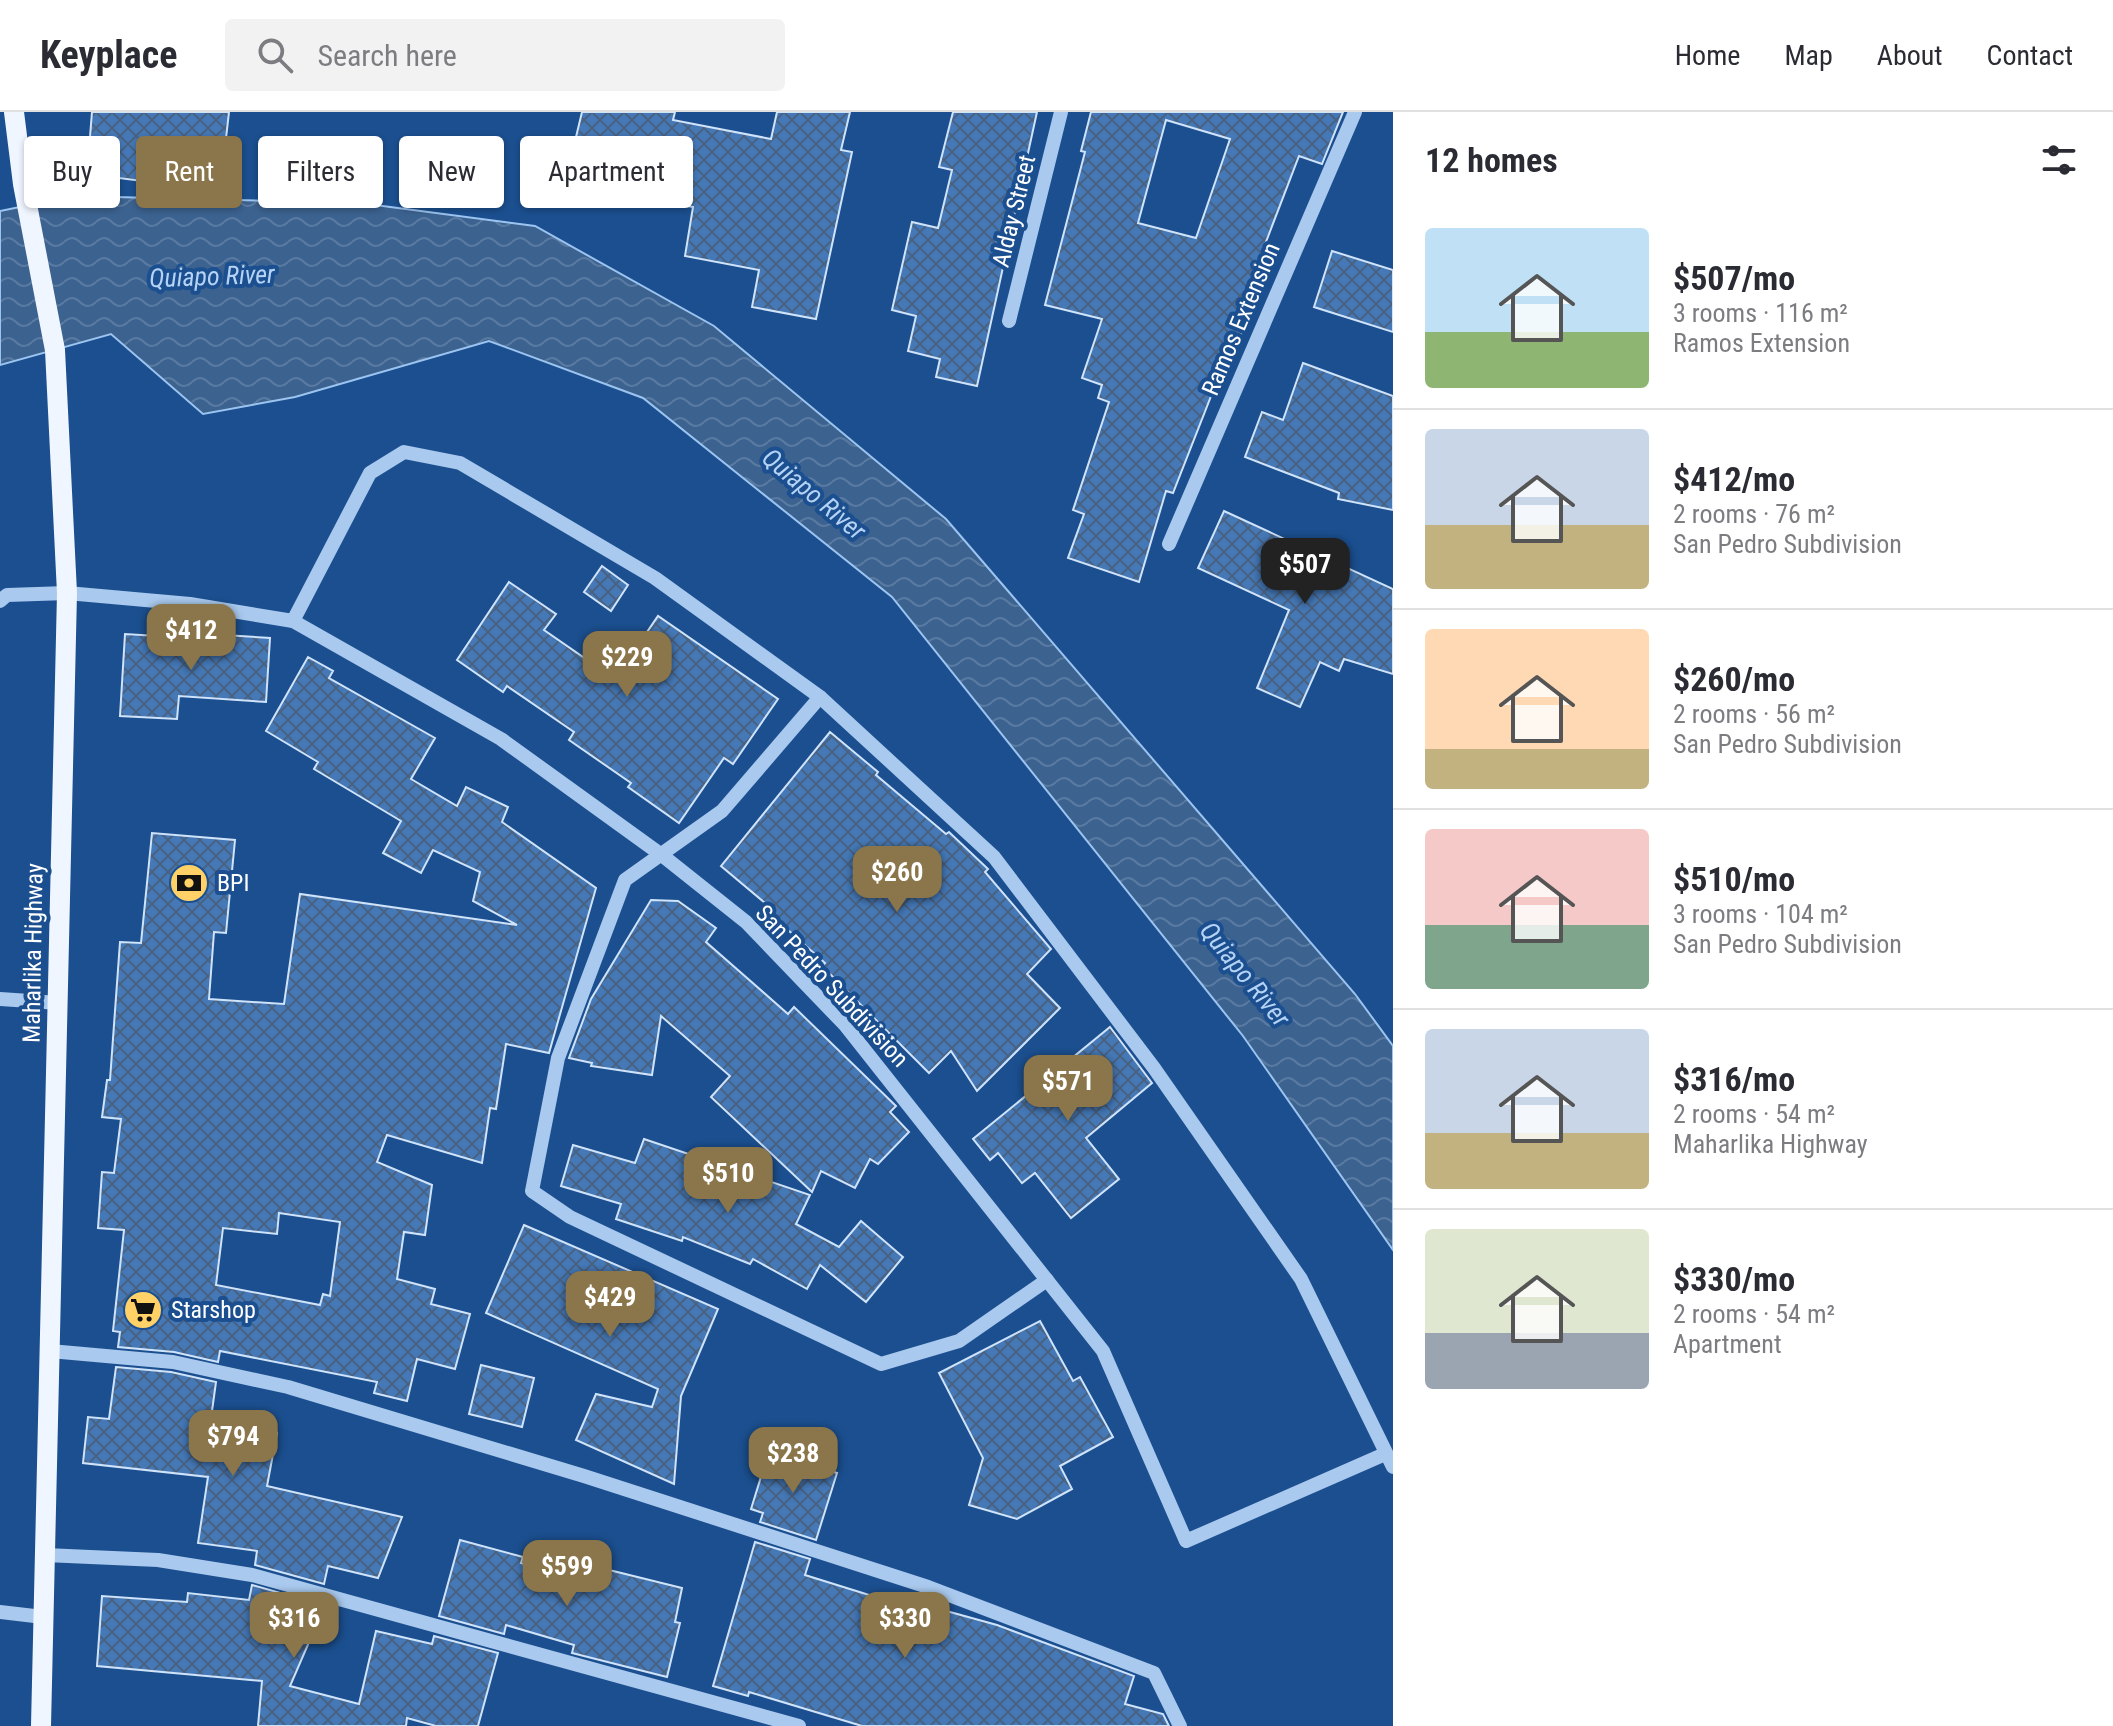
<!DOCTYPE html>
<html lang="en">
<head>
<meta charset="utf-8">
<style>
  :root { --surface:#fff; --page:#f2f2f3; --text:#2b2b33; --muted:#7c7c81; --line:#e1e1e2; --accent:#8a764a }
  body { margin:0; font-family:"Roboto Condensed",sans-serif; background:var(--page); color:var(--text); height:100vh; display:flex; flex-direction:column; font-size:30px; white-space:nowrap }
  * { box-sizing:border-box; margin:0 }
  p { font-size:26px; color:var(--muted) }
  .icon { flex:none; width:44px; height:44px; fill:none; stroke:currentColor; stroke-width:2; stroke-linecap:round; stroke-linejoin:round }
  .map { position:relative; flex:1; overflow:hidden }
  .side { display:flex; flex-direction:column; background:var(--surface); width:720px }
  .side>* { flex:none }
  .banner { position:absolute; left:24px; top:24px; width:760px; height:72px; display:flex; gap:16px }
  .price { position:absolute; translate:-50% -68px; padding:0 18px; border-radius:16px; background:var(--accent); color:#fff; font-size:26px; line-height:52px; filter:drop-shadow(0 2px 4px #0008) }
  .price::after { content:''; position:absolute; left:50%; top:48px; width:24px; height:18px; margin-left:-12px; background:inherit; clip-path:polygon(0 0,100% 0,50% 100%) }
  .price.active { background:#222; color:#fff }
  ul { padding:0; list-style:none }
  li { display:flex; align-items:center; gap:24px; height:200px; padding:0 32px }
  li+li { border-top:2px solid var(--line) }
  li span { display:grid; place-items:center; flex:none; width:224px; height:160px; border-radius:8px; color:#555 }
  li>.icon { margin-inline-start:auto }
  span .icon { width:96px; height:96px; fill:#fffc; stroke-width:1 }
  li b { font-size:34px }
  h2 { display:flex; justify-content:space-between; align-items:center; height:96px; padding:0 32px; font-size:34px }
  .tag { padding:0 28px; border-radius:8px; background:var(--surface); box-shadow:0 2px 6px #0004; font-size:28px; line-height:72px }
  .tag.active { background:var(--accent); color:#fff }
  header { display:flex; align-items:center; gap:48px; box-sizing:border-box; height:112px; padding:0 40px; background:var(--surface); border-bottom:2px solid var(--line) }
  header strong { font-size:38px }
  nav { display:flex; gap:44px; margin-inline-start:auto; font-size:28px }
  .search { width:560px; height:72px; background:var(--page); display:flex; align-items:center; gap:20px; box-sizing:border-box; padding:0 28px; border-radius:8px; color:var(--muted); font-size:30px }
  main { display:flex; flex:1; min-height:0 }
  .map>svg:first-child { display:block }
  .water { fill:url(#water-waves); stroke:#9cc4f0; stroke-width:2 }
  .building { fill:url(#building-cross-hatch); stroke:#cfe3fa; stroke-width:2; fill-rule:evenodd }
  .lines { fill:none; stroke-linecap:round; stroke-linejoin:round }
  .minor { stroke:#a9c9ee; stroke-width:14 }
  .major { stroke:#f0f6ff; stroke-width:20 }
  .labels { text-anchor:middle; stroke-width:8; stroke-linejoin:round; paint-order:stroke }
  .street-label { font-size:24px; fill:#fff; stroke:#1b4f8f }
  .poi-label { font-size:24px; fill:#fff; stroke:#1b4f8f; text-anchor:start }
  .water-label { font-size:26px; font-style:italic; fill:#b5d3f5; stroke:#1b4f8f }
</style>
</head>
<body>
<header>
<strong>Keyplace</strong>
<div class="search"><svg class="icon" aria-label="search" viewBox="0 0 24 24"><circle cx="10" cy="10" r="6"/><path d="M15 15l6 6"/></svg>Search here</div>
<nav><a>Home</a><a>Map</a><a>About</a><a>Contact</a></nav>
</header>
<main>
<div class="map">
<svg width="1393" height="1614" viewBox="0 0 1393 1614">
  <defs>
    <pattern id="water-waves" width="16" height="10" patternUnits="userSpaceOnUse" patternTransform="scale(2)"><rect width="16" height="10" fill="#3c6290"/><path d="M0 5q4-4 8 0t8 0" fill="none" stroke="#597aa1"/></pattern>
    <pattern id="building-cross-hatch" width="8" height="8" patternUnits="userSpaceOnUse" patternTransform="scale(2)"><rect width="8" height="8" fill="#4478b7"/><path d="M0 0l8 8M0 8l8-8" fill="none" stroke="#486282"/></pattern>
  </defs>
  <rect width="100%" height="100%" fill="#1b4f8f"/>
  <path class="water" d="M74,84L360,91L535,114L714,214L946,407L1355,882L1393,934V1138L1243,924L892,485L643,286L489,229L295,285L203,302L111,222L0,253V99Z"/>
  <g class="building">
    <path d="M92,0H229L220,79L87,62Z"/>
    <path d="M582,0H675L673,8L771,27L777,0H850L841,38L852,40L816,207L752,195L759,158L685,144L693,95L565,71Z"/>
    <path d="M953,0H1037L977,274L936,265L940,247L908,239L916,204L892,198L912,110L938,116L952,58L939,55Z"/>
    <path d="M1091,0H1343L1322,52L1299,44L1254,161L1257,162L1238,219L1242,220L1224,271L1217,269L1173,381L1166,379L1139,470L1068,446L1084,402L1073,398L1109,290L1098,286L1102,273L1082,266L1102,207L1045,193L1085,40L1081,39ZM1166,8L1230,27L1196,126L1138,111Z"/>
    <path d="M1332,139L1393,158V220L1314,195Z"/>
    <path d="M1303,251L1393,284V398L1338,387L1339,381L1245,345L1262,300L1283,308Z"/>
    <path d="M1224,399L1393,477V562L1344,547L1339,559L1320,550L1300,595L1257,576L1289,498L1198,456Z"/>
    <path d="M602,454L628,473L611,499L584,480Z"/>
    <path d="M509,470L556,502L544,518L615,567L658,504L778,587L733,652L724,646L679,711L628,675L631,671L569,628L574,620L507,574L503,580L457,548Z"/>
    <path d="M192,521L270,526L266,590L179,584L177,607L120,604L125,522L192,526Z"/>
    <path d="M308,545L333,559L329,566L435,626L411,667L457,694L466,675L508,695L502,710L596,776L549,941L506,932L496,997L490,996L482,1051L387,1023L377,1050L432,1073L425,1123L404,1120L397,1167L435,1177L431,1192L470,1202L455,1257L417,1247L407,1289L374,1281L377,1270L220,1239L218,1250L174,1240L118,1235L120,1220L113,1219L124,1118L98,1116L102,1060L114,1061L121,1007L102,1005L107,968H110L120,830L141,831L152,721L235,728L226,821L214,820L209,887L284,892L300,782L517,813L473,789L480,760L433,738L421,761L383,741L401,709L314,657L318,650L266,619ZM279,1101L340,1110L330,1184L323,1182L320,1193L216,1173L223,1116L277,1122Z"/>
    <path d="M830,620L878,660L876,663L946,722L949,720L988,757L985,760L1051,837L1027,862L1060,896L977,979L951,939L929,961L822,854L825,851L768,800L771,796L721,754Z"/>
    <path d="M651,788L678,789L716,816L706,830L788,902L794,895L896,994L890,1000L909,1020L878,1052L870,1047L855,1076L821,1059L812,1080L711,985L730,964L661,904L652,963L591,954L592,951L569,946L591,887Z"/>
    <path d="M1110,915L1152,971L1086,1026L1119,1067L1071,1106L1035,1061L1022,1071L998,1041L990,1048L973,1027Z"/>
    <path d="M644,1027L810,1083L796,1112L839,1135L861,1109L903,1145L866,1190L820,1153L807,1177L753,1147L750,1152L683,1125L682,1129L616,1107L621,1092L561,1074L573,1033L635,1051Z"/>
    <path d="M524,1113L718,1197L681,1284L674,1372L576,1328L596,1282L652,1295L658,1277L486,1201Z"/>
    <path d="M1040,1209L1073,1269L1080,1265L1113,1325L1060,1354L1072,1377L1017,1407L969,1393L983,1346L939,1261Z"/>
    <path d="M481,1253L534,1266L522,1315L469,1302Z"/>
    <path d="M116,1255L171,1260L216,1270L212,1299L248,1307L246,1315L277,1321L267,1374L402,1405L378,1466L328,1454L324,1472L255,1453L257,1439L198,1431L208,1365L83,1351L88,1305L109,1307Z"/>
    <path d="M769,1339L837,1361L816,1428L760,1410L763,1401L751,1397Z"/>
    <path d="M460,1428L523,1445L521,1451L592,1471L597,1455L682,1476L675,1510L680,1511L667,1565L572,1541L574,1533L506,1513L504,1522L439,1504Z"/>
    <path d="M755,1430L810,1447L805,1463L930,1502L932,1495L997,1513L1134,1564L1125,1592L1163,1602L1169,1614H862L749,1580L748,1584L713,1574Z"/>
    <path d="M252,1473L319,1492L313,1521L290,1574L359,1592L376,1519L432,1532L434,1524L498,1541L478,1614H436L407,1606L406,1614H258L262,1569L97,1554L102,1484L187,1490L188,1481L249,1488Z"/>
  </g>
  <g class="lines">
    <g class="minor">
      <path d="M1009,209L1061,0"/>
      <path d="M1169,432L1355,0"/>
      <path d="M0,489L7,483L67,481L190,492L293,509L501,627L663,744L746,810L845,913L1103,1239L1186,1429L1385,1342"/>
      <path d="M293,509L370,361L404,340L460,351L655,466L820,585L994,745L1154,956L1301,1167L1393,1355"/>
      <path d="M820,585L722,699L625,768L558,946L532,1079L570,1105L881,1252L959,1229L1047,1168"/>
      <path d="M0,887L59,891"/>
      <path d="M50,1239L173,1250L288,1275L584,1364L928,1475L1154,1561L1180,1614"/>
      <path d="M45,1443L158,1448L252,1463L799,1614"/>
      <path d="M0,1500L43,1505"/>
    </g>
    <path class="major" d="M14,0L23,72L55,238L67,481L41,1614"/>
  </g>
  <defs>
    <symbol id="bank-disc" viewBox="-11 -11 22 22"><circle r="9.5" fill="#ffd166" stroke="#1b4f8f"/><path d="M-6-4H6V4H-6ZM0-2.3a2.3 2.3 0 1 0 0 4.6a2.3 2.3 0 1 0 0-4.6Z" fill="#111"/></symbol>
    <symbol id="supermarket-disc" viewBox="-11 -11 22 22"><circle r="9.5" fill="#ffd166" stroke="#1b4f8f"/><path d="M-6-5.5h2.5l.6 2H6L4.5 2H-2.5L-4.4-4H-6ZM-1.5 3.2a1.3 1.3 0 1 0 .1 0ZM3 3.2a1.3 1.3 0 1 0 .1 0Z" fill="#111"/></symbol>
  </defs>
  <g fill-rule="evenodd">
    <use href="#bank-disc" x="167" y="749" width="44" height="44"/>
    <use href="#supermarket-disc" x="121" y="1176" width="44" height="44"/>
  </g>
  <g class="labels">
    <g class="street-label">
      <text transform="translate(1014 99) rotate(-76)" y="8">Alday Street</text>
      <text transform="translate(1241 207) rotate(-67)" y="8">Ramos Extension</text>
      <text transform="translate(33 841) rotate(-89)" y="8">Maharlika Highway</text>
      <text transform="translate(832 874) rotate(47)" y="8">San Pedro Subdivision</text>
    </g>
    <g class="poi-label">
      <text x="217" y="779">BPI</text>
      <text x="171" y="1206">Starshop</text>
    </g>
    <g class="water-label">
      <text transform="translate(212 164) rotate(-2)" y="9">Quiapo River</text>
      <text transform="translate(814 382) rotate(40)" y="9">Quiapo River</text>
      <text transform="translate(1245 862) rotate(51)" y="9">Quiapo River</text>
    </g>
  </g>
</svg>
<b class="price active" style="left:1305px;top:494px">$507</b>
<b class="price" style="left:191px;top:560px">$412</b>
<b class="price" style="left:627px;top:587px">$229</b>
<b class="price" style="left:897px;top:802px">$260</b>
<b class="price" style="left:1068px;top:1011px">$571</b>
<b class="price" style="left:728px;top:1103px">$510</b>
<b class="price" style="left:610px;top:1227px">$429</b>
<b class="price" style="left:233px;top:1366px">$794</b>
<b class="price" style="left:793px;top:1383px">$238</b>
<b class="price" style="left:567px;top:1496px">$599</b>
<b class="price" style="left:294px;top:1548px">$316</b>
<b class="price" style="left:905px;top:1548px">$330</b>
<div class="banner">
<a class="tag">Buy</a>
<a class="tag active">Rent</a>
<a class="tag">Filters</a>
<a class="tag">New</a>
<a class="tag">Apartment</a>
</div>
</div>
<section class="side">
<h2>12 homes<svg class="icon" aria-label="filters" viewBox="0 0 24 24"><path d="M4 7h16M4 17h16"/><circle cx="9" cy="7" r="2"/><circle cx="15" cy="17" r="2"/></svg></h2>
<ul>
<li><span style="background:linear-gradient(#bfe0f5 65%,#8fb573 0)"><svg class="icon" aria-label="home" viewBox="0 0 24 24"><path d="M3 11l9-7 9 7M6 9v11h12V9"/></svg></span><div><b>$507/mo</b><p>3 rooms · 116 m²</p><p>Ramos Extension</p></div></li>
<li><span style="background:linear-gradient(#c9d6e8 60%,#c2b280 0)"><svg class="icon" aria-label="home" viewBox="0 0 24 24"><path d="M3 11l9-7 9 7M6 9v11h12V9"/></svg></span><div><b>$412/mo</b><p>2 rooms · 76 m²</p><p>San Pedro Subdivision</p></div></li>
<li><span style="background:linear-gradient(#ffd9b3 75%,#c2b280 0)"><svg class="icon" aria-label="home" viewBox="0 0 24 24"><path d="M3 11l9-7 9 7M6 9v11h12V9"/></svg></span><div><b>$260/mo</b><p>2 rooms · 56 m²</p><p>San Pedro Subdivision</p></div></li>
<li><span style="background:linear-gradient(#f6c9c9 60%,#7fa58c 0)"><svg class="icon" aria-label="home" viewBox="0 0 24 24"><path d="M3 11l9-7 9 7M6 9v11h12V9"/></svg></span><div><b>$510/mo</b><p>3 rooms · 104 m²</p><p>San Pedro Subdivision</p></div></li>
<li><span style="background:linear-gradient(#c9d6e8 65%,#c2b280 0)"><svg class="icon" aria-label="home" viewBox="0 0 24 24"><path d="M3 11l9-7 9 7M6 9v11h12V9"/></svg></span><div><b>$316/mo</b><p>2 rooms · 54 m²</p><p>Maharlika Highway</p></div></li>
<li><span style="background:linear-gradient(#dfe7d0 65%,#9aa5b1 0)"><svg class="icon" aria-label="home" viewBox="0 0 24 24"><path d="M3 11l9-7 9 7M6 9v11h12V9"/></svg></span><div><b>$330/mo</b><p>2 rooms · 54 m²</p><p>Apartment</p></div></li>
</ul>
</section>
</main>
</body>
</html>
